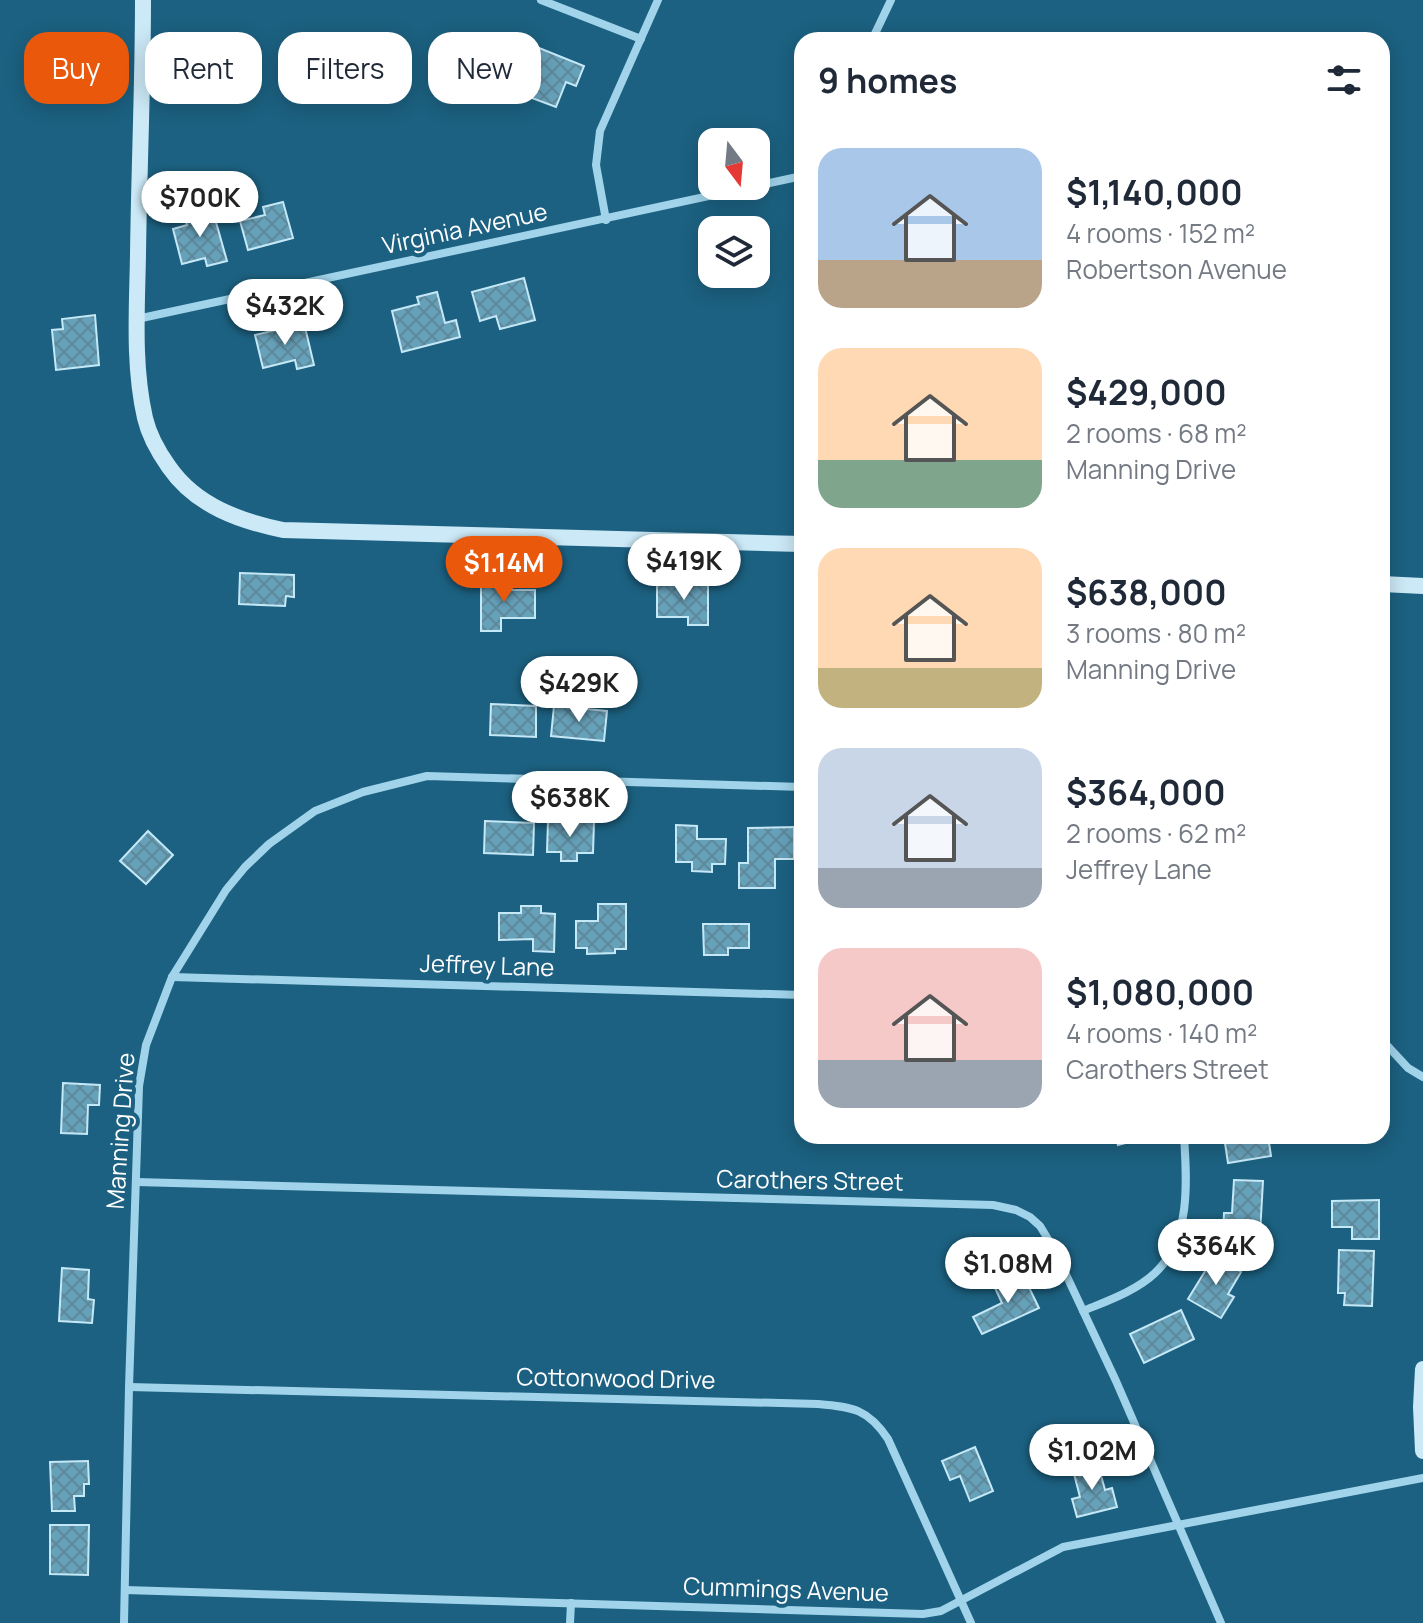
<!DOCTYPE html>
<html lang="en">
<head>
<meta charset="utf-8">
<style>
  :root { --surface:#fff; --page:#f2f2f3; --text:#1f2937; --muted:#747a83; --accent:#ea580c }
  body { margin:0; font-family:Manrope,sans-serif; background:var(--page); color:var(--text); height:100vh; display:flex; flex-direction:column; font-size:30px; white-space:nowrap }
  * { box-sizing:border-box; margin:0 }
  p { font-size:26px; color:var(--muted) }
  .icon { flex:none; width:44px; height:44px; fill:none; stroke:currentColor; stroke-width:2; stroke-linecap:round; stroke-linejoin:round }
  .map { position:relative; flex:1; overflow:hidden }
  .sheet { position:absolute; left:794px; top:32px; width:596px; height:1112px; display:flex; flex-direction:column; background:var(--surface); border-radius:24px; box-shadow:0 4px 20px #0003 }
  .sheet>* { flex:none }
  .banner { position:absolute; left:24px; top:32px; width:650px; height:72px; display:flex; gap:16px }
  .needle { width:52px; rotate:164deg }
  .tools { position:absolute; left:698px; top:128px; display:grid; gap:16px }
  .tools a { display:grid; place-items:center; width:72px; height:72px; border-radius:16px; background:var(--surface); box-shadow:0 4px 20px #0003; font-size:40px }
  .price { position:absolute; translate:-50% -68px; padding:0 18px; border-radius:28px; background:#fff; color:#222; font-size:26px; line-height:52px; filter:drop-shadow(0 2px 4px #0008) }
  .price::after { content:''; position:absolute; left:50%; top:48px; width:24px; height:18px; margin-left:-12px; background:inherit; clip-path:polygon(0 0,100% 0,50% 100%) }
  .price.current { background:var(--accent); color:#fff }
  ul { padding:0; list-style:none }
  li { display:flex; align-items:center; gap:24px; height:200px; padding:0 24px }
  li span { display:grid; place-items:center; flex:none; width:224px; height:160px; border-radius:24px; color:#555 }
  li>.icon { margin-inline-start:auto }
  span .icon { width:96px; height:96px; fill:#fffc; stroke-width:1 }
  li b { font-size:34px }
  h2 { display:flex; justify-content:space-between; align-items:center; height:96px; padding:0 24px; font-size:34px }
  .chip { padding:0 28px; border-radius:24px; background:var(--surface); box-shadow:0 4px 20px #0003; font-size:28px; line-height:72px }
  .chip.current { background:var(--accent); color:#fff }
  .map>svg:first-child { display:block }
  .building { fill:url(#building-cross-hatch); stroke:#c5e8f7; stroke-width:2 }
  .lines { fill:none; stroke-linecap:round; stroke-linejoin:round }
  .street { stroke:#a1d4ea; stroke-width:8 }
  .secondary { stroke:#cce9f7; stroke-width:16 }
  .labels { text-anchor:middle; stroke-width:8; stroke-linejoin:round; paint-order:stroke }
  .street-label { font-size:24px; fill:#fff; stroke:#1c6181 }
</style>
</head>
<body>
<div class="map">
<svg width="1423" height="1623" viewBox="0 0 1423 1623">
  <defs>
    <pattern id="building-cross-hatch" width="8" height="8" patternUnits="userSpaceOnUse" patternTransform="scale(2)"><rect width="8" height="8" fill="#66a1ba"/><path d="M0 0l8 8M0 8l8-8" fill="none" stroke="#5e8899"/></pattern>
  </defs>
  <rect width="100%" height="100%" fill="#1c6181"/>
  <g class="building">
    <path d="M539,48L584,66L576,86L566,82L556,107L521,94Z"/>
    <path d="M283,202L293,238L248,250L240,221L265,215L263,207Z"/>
    <path d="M212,208L227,261L207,266L205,258L182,264L173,229L187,225L184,216Z"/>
    <path d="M524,278L535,320L500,329L496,316L480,321L472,292Z"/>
    <path d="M437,292L445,323L456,320L460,337L402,352L392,311L419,304L417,297Z"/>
    <path d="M95,315L99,365L56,370L52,330L63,329L62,319Z"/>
    <path d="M304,323L314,365L297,369L295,360L263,368L255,335Z"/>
    <path d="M240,573L294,575V597L286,596L285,606L239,604Z"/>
    <path d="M481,578H506L505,590H535V618H501V631H481Z"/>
    <path d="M657,584H708V625H688V617H657Z"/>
    <path d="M491,704L536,706V737L490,735Z"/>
    <path d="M554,706L607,711L604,741L551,736Z"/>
    <path d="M485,821L534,823L533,855L484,853Z"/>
    <path d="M548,821L594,822L593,853H577V861H561V852H547Z"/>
    <path d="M676,825L697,826V839H726L725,864H712V872L692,871V862H676Z"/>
    <path d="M794,827V859H775V888H739V863H748V828Z"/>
    <path d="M148,831L173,855L146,884L120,861Z"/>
    <path d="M598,904H626V949H615V953L587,954V948H576V921H598Z"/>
    <path d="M521,906H541V913L555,914L554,952L533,951V939L499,940V913H521Z"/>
    <path d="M703,924H749V948H728V955H704Z"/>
    <path d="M63,1083L100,1085L99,1105H88L87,1134L61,1133Z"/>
    <path d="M1115,1136H1148V1137L1118,1145Z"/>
    <path d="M1232,1136H1268L1271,1156L1228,1163L1225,1143L1233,1142Z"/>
    <path d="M1234,1180L1263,1181L1260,1234L1223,1233L1224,1213H1232Z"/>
    <path d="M1379,1200V1239H1352V1227H1332V1201Z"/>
    <path d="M1339,1250L1374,1251L1372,1306L1344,1305L1345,1293H1338Z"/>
    <path d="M1215,1255L1241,1272L1228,1294L1234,1297L1221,1318L1188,1299Z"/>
    <path d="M62,1268L89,1270L88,1299L94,1300L92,1323L59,1321Z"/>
    <path d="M1023,1275L1039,1308L982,1334L973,1317L1002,1303L995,1288Z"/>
    <path d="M1181,1310L1194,1339L1144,1363L1130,1334Z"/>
    <path d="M975,1447L993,1491L970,1501L960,1476L950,1480L942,1461Z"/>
    <path d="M88,1461L89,1484H84V1496H74L75,1511H52L50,1462Z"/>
    <path d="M1098,1464L1105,1490L1112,1488L1117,1507L1077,1517L1072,1499L1080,1497L1073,1470Z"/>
    <path d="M50,1525H89L88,1575L50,1574Z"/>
  </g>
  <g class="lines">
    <g class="street">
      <path d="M541,0L641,39"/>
      <path d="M872,40L891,0"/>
      <path d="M606,220L596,165L600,131L658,0"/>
      <path d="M137,319L802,176"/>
      <path d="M172,977L802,995"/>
      <path d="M1382,1040L1408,1068L1423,1077"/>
      <path d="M136,1182L993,1205L1016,1210L1030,1217L1040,1226L1054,1249L1116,1381L1221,1623"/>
      <path d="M1083,1311C1107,1301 1136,1291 1155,1273C1191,1240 1187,1181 1184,1136"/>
      <path d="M129,1387L818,1404C853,1407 868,1409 888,1439L971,1623"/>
      <path d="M125,1590L923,1614L941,1611L1063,1547L1423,1478"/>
      <path d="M124,1623L129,1387L139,1086L146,1045L172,977L226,890L245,867L269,844L315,811L363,792L427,776L802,787"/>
      <path d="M570,1623L571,1603"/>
    </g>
    <g class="secondary">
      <path d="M143,0C143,85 139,170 138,255C137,309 133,366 145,418C149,435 159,453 169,467C196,506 240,521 283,530L802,544"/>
      <path d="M1382,584L1423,586"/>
      <path d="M1423,1369L1421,1407L1423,1451"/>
    </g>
  </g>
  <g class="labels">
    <g class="street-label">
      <text transform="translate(465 229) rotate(-12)" y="8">Virginia Avenue</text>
      <text transform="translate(487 966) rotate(2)" y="8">Jeffrey Lane</text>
      <text transform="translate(121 1131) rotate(-86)" y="8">Manning Drive</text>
      <text transform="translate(810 1181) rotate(1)" y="8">Carothers Street</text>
      <text transform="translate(616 1379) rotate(1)" y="8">Cottonwood Drive</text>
      <text transform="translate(786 1590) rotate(2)" y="8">Cummings Avenue</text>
    </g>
  </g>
</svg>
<div class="tools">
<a><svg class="needle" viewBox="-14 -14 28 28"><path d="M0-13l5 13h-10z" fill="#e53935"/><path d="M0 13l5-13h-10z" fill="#747a83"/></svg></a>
<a><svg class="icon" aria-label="layers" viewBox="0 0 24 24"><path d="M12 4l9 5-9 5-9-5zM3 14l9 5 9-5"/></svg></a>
</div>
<b class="price" style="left:200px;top:239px">$700K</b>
<b class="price" style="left:285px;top:347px">$432K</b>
<b class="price" style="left:684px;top:602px">$419K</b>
<b class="price current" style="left:504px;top:604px">$1.14M</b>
<b class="price" style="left:579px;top:724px">$429K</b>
<b class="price" style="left:570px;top:839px">$638K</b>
<b class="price" style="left:1216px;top:1287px">$364K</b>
<b class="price" style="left:1008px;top:1305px">$1.08M</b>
<b class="price" style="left:1092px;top:1492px">$1.02M</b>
<div class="banner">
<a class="chip current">Buy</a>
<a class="chip">Rent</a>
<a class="chip">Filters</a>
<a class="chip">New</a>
</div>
<section class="sheet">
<h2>9 homes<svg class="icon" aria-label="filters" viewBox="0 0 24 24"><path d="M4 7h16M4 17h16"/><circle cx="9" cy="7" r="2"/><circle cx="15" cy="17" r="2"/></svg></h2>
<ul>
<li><span style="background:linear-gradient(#a9c7e8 70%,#b9a48a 0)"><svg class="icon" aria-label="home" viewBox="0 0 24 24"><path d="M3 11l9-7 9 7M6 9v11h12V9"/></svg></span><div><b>$1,140,000</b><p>4 rooms · 152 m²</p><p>Robertson Avenue</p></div></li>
<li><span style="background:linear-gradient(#ffd9b3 70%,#7fa58c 0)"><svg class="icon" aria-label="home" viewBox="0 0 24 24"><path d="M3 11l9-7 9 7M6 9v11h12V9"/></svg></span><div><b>$429,000</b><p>2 rooms · 68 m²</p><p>Manning Drive</p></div></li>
<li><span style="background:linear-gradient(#ffd9b3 75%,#c2b280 0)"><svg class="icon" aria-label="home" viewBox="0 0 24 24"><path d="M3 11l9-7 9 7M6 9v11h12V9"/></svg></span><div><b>$638,000</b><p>3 rooms · 80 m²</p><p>Manning Drive</p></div></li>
<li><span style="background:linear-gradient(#c9d6e8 75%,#9aa5b1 0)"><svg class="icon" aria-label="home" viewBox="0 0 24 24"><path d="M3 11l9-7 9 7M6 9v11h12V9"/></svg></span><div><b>$364,000</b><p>2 rooms · 62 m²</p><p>Jeffrey Lane</p></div></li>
<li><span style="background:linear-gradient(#f6c9c9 70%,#9aa5b1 0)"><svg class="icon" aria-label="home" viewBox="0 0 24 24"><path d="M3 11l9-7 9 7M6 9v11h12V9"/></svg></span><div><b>$1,080,000</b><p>4 rooms · 140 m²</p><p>Carothers Street</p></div></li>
</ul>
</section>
</div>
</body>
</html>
